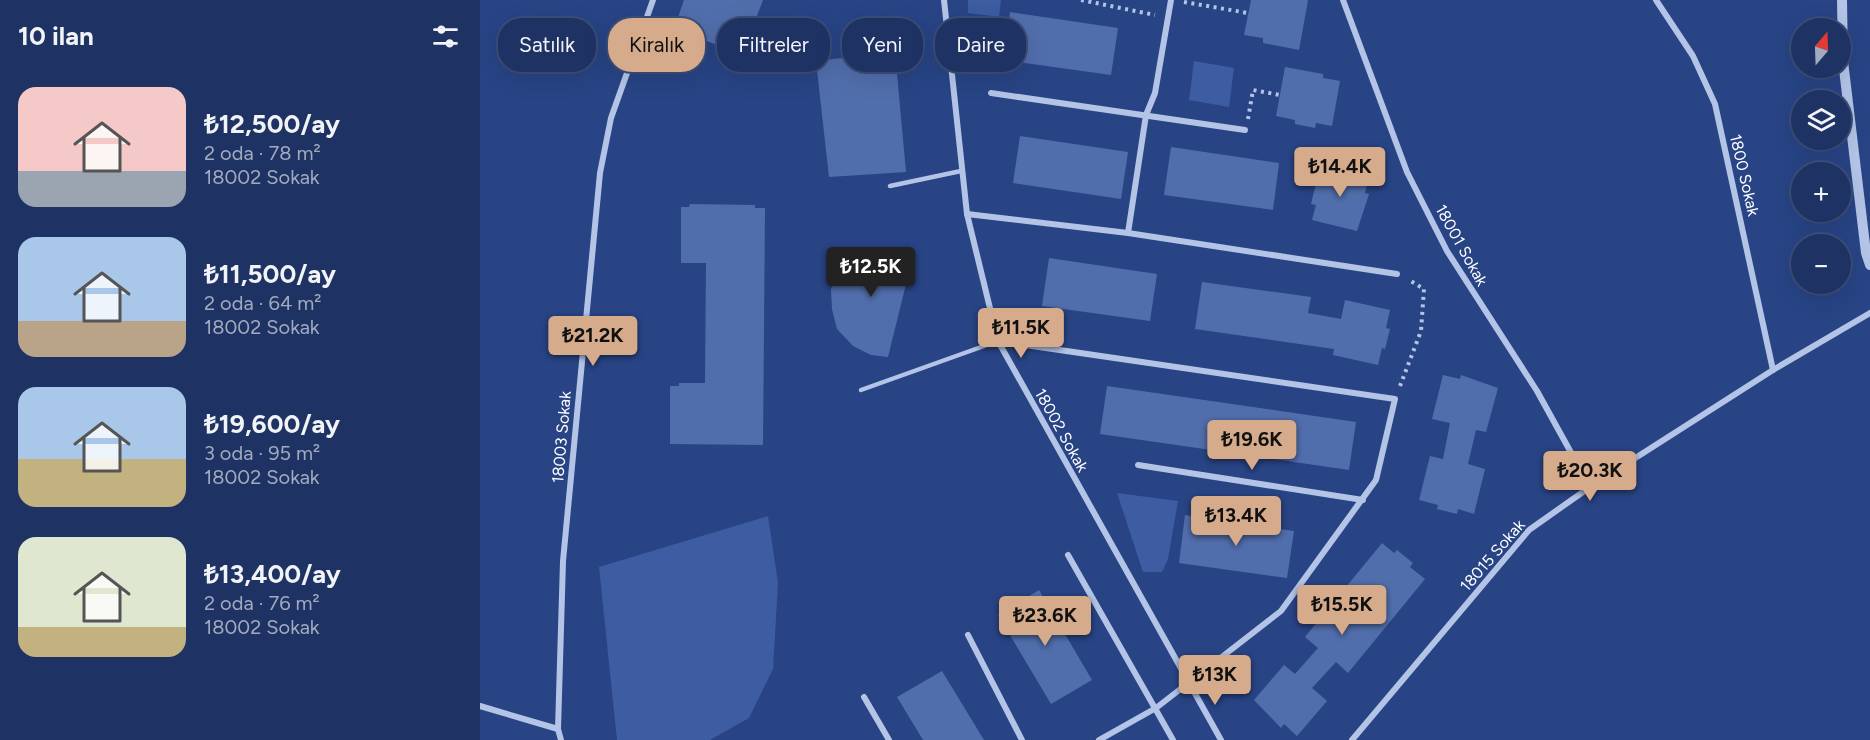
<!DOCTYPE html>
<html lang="tr">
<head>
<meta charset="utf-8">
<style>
  :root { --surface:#1e3364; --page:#2b3f6d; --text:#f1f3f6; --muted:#a1aabf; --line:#3c4e78; --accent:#d6ab8b }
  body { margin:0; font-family:Figtree,sans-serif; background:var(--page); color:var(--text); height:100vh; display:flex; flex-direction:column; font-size:22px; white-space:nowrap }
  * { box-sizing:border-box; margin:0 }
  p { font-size:20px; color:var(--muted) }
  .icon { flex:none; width:33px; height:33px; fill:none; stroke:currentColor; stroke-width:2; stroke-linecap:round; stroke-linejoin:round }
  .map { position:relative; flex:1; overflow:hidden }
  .drawer { display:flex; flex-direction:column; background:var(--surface); width:480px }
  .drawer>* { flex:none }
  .hud { position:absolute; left:18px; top:18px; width:570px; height:54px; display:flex; gap:12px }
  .needle { width:39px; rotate:19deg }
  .tools { position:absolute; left:1311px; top:18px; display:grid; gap:12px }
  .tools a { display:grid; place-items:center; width:60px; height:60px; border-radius:50%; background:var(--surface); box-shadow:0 6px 24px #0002,0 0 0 2px var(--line); font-size:30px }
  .price { position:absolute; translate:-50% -51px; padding:0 14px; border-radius:6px; background:var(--accent); color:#111; font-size:20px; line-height:39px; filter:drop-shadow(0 2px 3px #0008) }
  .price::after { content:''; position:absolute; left:50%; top:36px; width:18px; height:14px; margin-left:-9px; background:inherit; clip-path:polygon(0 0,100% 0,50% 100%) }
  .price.active { background:#222; color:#fff }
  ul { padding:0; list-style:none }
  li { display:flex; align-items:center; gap:18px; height:150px; padding:0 18px }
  li span { display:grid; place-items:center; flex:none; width:168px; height:120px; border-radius:18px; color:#555 }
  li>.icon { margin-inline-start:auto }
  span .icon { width:72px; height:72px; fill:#fffc; stroke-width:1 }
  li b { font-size:26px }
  h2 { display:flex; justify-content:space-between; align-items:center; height:72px; padding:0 18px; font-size:26px }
  .chip { padding:0 21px; border-radius:24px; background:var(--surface); box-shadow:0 6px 24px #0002,0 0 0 2px var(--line); font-size:21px; line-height:54px }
  .chip.active { background:var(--accent); color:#111 }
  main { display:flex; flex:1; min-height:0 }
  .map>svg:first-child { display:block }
  .green { fill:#3d5ca1 }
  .building { fill:#516eac }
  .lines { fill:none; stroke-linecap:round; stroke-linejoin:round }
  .path { stroke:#b3c4e7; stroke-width:4; stroke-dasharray:3 4.5; stroke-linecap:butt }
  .service { stroke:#b3c4e7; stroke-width:4.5 }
  .minor { stroke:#b3c4e7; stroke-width:6 }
  .tertiary { stroke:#b3c4e7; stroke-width:10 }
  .labels { text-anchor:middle; stroke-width:5; stroke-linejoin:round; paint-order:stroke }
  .street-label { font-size:16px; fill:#fff; stroke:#284485 }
</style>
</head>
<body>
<main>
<section class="drawer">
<h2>10 ilan<svg class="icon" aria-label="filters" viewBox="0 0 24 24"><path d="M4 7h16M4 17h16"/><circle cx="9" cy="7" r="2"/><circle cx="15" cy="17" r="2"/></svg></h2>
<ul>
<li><span style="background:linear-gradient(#f6c9c9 70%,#9aa5b1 0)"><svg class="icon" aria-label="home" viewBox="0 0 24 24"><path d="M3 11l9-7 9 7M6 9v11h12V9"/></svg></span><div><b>₺12,500/ay</b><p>2 oda · 78 m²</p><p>18002 Sokak</p></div></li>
<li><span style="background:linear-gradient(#a9c7e8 70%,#b9a48a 0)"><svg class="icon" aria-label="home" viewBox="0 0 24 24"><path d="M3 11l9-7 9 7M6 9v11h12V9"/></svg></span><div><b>₺11,500/ay</b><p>2 oda · 64 m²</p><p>18002 Sokak</p></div></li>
<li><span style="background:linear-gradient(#a9c7e8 60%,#c2b280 0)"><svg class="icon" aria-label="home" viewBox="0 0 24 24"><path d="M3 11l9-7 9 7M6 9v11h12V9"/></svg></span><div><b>₺19,600/ay</b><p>3 oda · 95 m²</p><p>18002 Sokak</p></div></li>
<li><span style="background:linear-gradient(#dfe7d0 75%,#c2b280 0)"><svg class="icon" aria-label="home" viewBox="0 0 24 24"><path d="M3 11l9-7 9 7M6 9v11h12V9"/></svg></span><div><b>₺13,400/ay</b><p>2 oda · 76 m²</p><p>18002 Sokak</p></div></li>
</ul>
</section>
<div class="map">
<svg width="1390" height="740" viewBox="0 0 1390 740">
  <rect width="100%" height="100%" fill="#284485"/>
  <g class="green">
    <path d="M488,0H521L519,17L488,13Z"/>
    <path d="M714,61L754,68L749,107L709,100Z"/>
    <path d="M637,493L698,501L688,559L682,572H663Z"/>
    <path d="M288,516L298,583L293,669L269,718L230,740H137L119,567Z"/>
  </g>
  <g class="building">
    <path d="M204,0H283L272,29L269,28L259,53L194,29Z"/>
    <path d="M771,0H828L819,50L783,43V38L764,35Z"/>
    <path d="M530,12L638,28L631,75L523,60Z"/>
    <path d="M415,52L426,172L349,177L336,61Z"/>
    <path d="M805,67L843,74V78L860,81L852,126L836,123L835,128L815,124V120L796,116Z"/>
    <path d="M540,136L648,152L641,199L533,183Z"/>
    <path d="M691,147L799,163L793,210L684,195Z"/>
    <path d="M844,166L889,176L885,193L889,194L877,231L832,220L836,205L831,204L836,183L840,185Z"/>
    <path d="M210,204L275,205V208H285L283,445L190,444V386H199V383H225L226,263H201V207H209Z"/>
    <path d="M395,247H416L434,252L408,357L391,355L373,346L357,329L352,309L351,289L362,268L377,255Z"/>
    <path d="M569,258L677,274L670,321L562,306Z"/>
    <path d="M722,282L831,297L828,313L861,319L865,300L910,310L906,328L910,329L905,349L902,348L898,365L853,355L854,349L715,329Z"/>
    <path d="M963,375L980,379L981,375L1018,388L1006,432L996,430L988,464L1005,469L994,514L978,509L977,514L957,509L958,505L939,500L950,456L963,459L970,423L952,419Z"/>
    <path d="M627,386L876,422L869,470L620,434Z"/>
    <path d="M705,515L814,531L807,578L699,563Z"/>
    <path d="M902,543L914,553L917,550L933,563L930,567L945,579L868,673L856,662L832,688L847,701L817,736L804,724L801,728L774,700L804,665L815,674L838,648L825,637Z"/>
    <path d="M559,590L612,680L571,704L518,615Z"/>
    <path d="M462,671L504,740H443L417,697Z"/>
  </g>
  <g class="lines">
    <g class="path">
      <path d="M601,0L675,15"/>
      <path d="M704,2L768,13"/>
      <path d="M768,119L773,90L800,95"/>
      <path d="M920,386L941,331L944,289L929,280"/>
    </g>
    <g class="service">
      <path d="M410,186L481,171"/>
      <path d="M381,390L518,341"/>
    </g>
    <g class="minor">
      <path d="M464,0L487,214L518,341L741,740"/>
      <path d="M863,0L927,172L967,251L1057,391L1110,487"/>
      <path d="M1176,0L1213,56L1235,104L1293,370"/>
      <path d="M511,93L765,130"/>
      <path d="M487,214L648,233L917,274"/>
      <path d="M648,233L666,115L675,93L691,0"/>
      <path d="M518,341L915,399L896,480L801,611L676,708L619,740"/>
      <path d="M658,465L883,500"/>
      <path d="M588,555L693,740"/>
      <path d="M488,635L542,740"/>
      <path d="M384,697L409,740"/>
      <path d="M0,706L78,729"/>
      <path d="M81,740L78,729L83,561L120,173L131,118L173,0"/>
      <path d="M872,740L1049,530L1110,487L1293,370L1390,313"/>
    </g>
    <path class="tertiary" d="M1362,0L1363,61L1386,253L1390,265"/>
  </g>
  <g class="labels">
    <g class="street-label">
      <text transform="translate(1265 175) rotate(77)" y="6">1800 Sokak</text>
      <text transform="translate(982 245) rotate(61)" y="6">18001 Sokak</text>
      <text transform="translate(582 430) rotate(61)" y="6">18002 Sokak</text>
      <text transform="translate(81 437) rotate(-85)" y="6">18003 Sokak</text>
      <text transform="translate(1012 555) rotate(-49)" y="6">18015 Sokak</text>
    </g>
  </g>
</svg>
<div class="tools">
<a><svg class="needle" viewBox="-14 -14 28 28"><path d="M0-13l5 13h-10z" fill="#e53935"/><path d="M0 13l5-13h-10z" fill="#a1aabf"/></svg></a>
<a><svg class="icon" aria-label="layers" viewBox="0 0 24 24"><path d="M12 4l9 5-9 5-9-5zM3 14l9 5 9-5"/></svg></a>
<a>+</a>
<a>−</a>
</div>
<b class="price" style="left:860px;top:198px">₺14.4K</b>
<b class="price active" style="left:391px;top:298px">₺12.5K</b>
<b class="price" style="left:541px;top:359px">₺11.5K</b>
<b class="price" style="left:113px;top:367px">₺21.2K</b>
<b class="price" style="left:772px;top:471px">₺19.6K</b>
<b class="price" style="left:1110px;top:502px">₺20.3K</b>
<b class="price" style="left:756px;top:547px">₺13.4K</b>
<b class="price" style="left:862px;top:636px">₺15.5K</b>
<b class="price" style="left:565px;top:647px">₺23.6K</b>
<b class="price" style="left:735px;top:706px">₺13K</b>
<div class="hud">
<a class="chip">Satılık</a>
<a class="chip active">Kiralık</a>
<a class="chip">Filtreler</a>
<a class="chip">Yeni</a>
<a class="chip">Daire</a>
</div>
</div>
</main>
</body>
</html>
